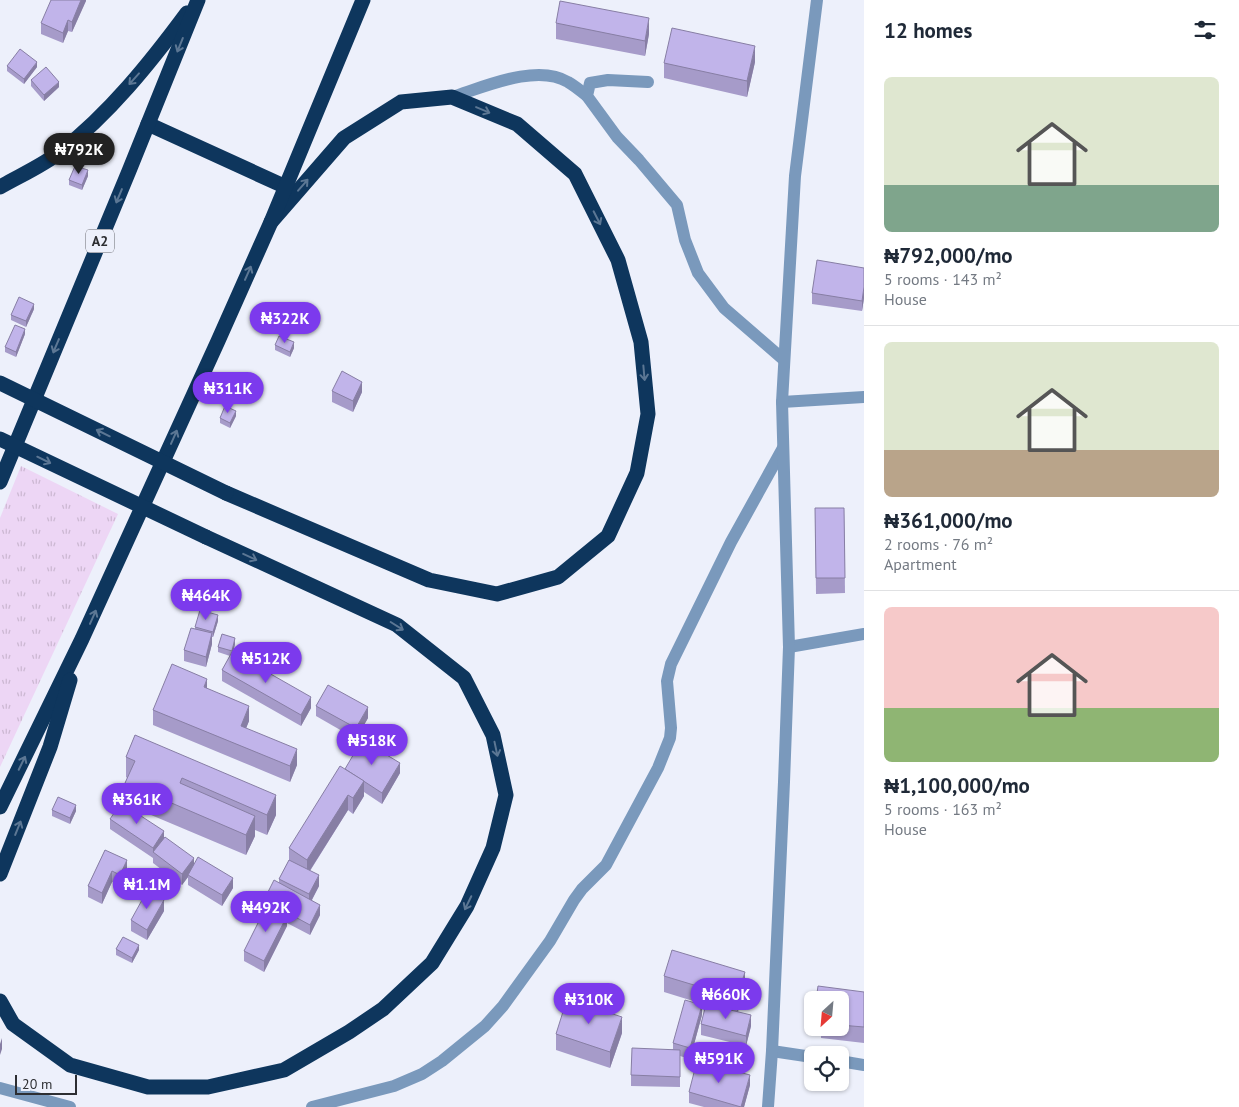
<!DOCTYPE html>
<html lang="en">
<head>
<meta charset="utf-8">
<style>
  :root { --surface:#fff; --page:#f6f6f7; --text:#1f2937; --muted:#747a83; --line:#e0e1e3; --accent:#7c3aed }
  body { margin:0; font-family:"PT Sans",sans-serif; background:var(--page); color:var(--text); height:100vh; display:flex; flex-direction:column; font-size:19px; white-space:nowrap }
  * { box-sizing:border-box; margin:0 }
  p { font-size:16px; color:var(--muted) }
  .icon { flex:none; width:28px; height:28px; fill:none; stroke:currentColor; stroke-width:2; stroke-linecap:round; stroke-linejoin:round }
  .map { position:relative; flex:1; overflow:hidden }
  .panel { display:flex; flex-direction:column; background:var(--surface); width:375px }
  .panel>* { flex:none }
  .needle { width:32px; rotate:206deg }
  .tools { position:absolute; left:804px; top:991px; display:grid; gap:10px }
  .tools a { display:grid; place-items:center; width:45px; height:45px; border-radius:8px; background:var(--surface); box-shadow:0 1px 4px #0004; font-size:25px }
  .scale { position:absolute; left:15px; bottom:12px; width:62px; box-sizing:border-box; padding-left:5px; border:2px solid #2d2e32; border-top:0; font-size:14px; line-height:18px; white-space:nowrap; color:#2d2e32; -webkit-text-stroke:4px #edf0fb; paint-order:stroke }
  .price { position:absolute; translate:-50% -42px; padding:0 11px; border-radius:18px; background:var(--accent); color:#fff; font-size:16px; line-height:32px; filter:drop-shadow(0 1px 2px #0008) }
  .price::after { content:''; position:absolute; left:50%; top:30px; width:15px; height:11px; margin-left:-8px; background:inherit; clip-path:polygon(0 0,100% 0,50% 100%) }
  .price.selected { background:#222; color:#fff }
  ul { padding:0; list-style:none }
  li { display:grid; align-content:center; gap:10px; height:265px; padding:0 20px }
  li+li { border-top:1px solid var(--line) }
  li span { display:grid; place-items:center; height:155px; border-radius:8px; color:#555 }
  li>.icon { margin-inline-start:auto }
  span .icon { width:90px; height:90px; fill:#fffc; stroke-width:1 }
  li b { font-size:21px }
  h2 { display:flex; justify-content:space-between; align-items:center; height:60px; padding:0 20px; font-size:21px }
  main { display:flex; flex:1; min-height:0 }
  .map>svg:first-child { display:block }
  .grass { fill:url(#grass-tufts) }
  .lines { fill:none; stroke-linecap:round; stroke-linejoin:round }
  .minor { stroke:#7a99bc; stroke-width:12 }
  .highway { stroke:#0e365d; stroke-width:15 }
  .highway-bridge { stroke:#0e365d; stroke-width:15 }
  .wall { fill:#a69bc9 }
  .shaded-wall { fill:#877ea4 }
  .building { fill:#c1b4ea; stroke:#877ea4 }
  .oneway { stroke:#5c7794 }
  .labels { text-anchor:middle; stroke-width:4.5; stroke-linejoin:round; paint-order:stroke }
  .shield { fill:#edf0fb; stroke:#67686e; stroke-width:1 }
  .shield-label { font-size:14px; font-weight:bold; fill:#2d2e32 }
</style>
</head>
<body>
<main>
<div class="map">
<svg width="864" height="1107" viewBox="0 0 864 1107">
  <defs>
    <pattern id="grass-tufts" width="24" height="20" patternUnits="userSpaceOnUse" patternTransform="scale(1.25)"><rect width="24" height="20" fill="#edd6f5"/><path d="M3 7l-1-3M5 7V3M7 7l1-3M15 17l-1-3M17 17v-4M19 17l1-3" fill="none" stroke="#ccb8d2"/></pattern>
  </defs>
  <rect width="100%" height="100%" fill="#edf0fb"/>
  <path class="grass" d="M21,466L118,514L0,767V518Z"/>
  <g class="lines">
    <g class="minor">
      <path d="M648,82L608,80L590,83L587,96L617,137L639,160L677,205L685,240L698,273L724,308L784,360"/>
      <path d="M452,97C484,87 537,63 568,82C575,86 581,91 587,96"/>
      <path d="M782,402L864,397"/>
      <path d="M789,647L864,634"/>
      <path d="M772,1051L812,1057"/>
      <path d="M840,1061L864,1065"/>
      <path d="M0,1088L70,1107"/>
      <path d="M312,1107L394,1086L422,1074L442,1061L485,1026L503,1006L550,941L574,900L582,889L606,865L658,768L670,738L671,728L667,681L671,664L731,542L783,448"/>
      <path d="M768,1107L772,1051L784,782L789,647L782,402L795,176L817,0"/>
    </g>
    <g class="highway">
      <path d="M148,124L286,187"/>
      <path d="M0,187C19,176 42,166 60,152C109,114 150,63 187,13"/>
      <path d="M0,482L129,171L198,0"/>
      <path d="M226,493L429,580L497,594L558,577L608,536L637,473L648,414L641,342L618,260L575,174L517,124L452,97L401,102L344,138L271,222"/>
      <path d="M0,807L82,639L218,341L271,222L363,0"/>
      <path d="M0,874L50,747L70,680"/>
      <path d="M0,1001L13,1024L70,1065L148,1087H208L284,1070L349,1032L383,1009L432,963L467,906L493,848L506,795L493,735L464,678L397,625L206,537"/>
    </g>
    <g class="highway-bridge">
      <path d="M0,383L226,493"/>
      <path d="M0,439L206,537"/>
    </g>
  </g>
  <g class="wall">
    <path d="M86,0L72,32L68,31L63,43L41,34V23Z"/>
    <path d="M556,23L649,34L645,56L556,39Z"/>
    <path d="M755,62L747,97L664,78V63Z"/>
    <path d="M7,66L37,67L24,84L7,71Z"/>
    <path d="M31,80L59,87L44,101L31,86Z"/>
    <path d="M88,176L82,190L69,185V180Z"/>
    <path d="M864,268V298L862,311L812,304V293Z"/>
    <path d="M34,309L26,327L11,320V315Z"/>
    <path d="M25,334L16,357L5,352V347Z"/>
    <path d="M275,345L294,348L290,357L275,350Z"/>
    <path d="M332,391L362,392L353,412L332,402Z"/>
    <path d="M236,416L230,428L220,423V418Z"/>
    <path d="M815,508H844L845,593L816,594Z"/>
    <path d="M218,621L213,637H212V644L206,667L184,661V650L195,629V627Z"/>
    <path d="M235,644L233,653L311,708L301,726L222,681V670L230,656L218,652V647Z"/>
    <path d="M316,706L368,718L356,739L316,716Z"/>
    <path d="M153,710L249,721L246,728L297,765L290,782L153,725Z"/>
    <path d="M135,735L276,815L267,835L255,830V836L246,855L125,804V783L127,778L126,777V757Z"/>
    <path d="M345,769L400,773L382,804L364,792V796L353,814L348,810L310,871L319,886L312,900L320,915L310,935L287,923V926L264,972L244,961V951L264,911V900L279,883V879L289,860V848Z"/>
    <path d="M52,810L76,811L70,824L52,816Z"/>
    <path d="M110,819L164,838L194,865L233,888L222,906L188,885V877L182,885L153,863V858L110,829Z"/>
    <path d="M105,850L127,871L120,885L112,882L102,904L88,897V886Z"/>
    <path d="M164,911L147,940L131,931V920Z"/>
    <path d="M116,949L139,950L132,963L116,955Z"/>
    <path d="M664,976L745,988L738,1012L751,1026L746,1046L701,1035V1024L706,1005L664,992Z"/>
    <path d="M864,992V1043L821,1038V1029H815V1028H840V1000Z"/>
    <path d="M702,1015L690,1059L680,1056V1087L631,1086V1075L673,1049V1043Z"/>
    <path d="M622,1033L610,1068L556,1050V1034Z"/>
    <path d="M750,1085L744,1107H704L689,1103V1092Z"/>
  </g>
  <g class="shaded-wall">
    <path d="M81,0H86V1L72,32V22Z"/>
    <path d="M649,18V34L645,56V41Z"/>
    <path d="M68,20V31L63,43V33Z"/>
    <path d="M755,46V62L747,97V81Z"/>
    <path d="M37,62V67L24,84V79Z"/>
    <path d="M59,82V87L44,101V95Z"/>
    <path d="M88,170V176L82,190V185Z"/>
    <path d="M864,287V298L862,311V301Z"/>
    <path d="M34,304V309L26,327V321Z"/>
    <path d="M25,329V334L16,357V352Z"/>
    <path d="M294,342V348L290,357V352Z"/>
    <path d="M362,382V392L353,412V401Z"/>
    <path d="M236,411V416L230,428V423Z"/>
    <path d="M218,615V621L213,637V632Z"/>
    <path d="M212,633V644L206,667V657Z"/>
    <path d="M235,638V644L232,656V651Z"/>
    <path d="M207,679V694L204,687Z"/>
    <path d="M311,697V708L301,726V715Z"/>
    <path d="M249,706V721L241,741V726Z"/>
    <path d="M368,707V718L356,739V728Z"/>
    <path d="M297,749V765L290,782V766Z"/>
    <path d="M400,763V773L382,804V793Z"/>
    <path d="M364,781V796L353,814V798Z"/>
    <path d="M276,795V815L267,835V815Z"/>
    <path d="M348,795V810L307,875V860Z"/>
    <path d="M76,805V811L70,824V818Z"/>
    <path d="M255,816V836L246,855V835Z"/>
    <path d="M164,831V842L153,852V858V848Z"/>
    <path d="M194,858V869L188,875V877L182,885V874Z"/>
    <path d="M127,860V871L120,885V875Z"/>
    <path d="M112,871V882L102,904V893Z"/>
    <path d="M319,875V886L309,905V894Z"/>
    <path d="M233,878V888L222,906V895Z"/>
    <path d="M164,900V911L147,940V930Z"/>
    <path d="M320,905V915L310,935V925Z"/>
    <path d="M287,916V926L264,972V961Z"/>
    <path d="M139,945V950L132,963V958Z"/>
    <path d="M745,972V988L737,1014V998Z"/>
    <path d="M702,1005V1015L690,1059V1048Z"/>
    <path d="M751,1015V1026L746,1046V1036Z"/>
    <path d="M622,1017V1033L610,1068V1052Z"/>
    <path d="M2,1038V1049L0,1055V1044Z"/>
    <path d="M750,1075V1085L744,1107H741Z"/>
  </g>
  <g class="building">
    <path d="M51,0H81L72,22L68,20L63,33L41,23Z"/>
    <path d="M560,1L649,18L645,41L556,23Z"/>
    <path d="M672,28L755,46L747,81L664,63Z"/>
    <path d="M20,49L37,62L24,79L7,66Z"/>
    <path d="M46,67L59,82L44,95L31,80Z"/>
    <path d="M75,166L88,170L82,185L69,180Z"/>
    <path d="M817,260L864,268V287L862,301L812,293Z"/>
    <path d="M19,297L34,304L26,321L11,315Z"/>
    <path d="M15,325L25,329L16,352L5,347Z"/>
    <path d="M279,336L294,342L290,352L275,345Z"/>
    <path d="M342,371L362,382L353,401L332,391Z"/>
    <path d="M225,406L236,411L230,423L220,418Z"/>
    <path d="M815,508H844L845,578H816Z"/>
    <path d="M200,610L218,615L213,632L195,627Z"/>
    <path d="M191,628L212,633L206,657L184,650Z"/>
    <path d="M222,634L235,638L232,651L218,647Z"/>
    <path d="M232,652L311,697L301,715L222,670Z"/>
    <path d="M172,664L207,679L204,687L249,706L241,726L297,749L290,766L153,710Z"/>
    <path d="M328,685L368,707L356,728L316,706Z"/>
    <path d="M135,735L276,795L267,815L182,778L180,783L255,816L246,835L125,783L135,761L126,757Z"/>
    <path d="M362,740L400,763L382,793L345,769Z"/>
    <path d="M340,766L364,781L353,798L348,795L307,860L289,848Z"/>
    <path d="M58,797L76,805L70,818L52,810Z"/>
    <path d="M121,803L164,831L153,848L110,819Z"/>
    <path d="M165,837L194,858L182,874L153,852Z"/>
    <path d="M105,850L127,860L120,875L112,871L102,893L88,886Z"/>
    <path d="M198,857L233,878L222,895L188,875Z"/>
    <path d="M289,860L319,875L309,894L279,879Z"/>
    <path d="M274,880L320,905L310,925L264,900Z"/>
    <path d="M147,891L164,900L147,930L131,920Z"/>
    <path d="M267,905L287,916L264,961L244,951Z"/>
    <path d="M123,937L139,945L132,958L116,949Z"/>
    <path d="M672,950L745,972L737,998L664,976Z"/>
    <path d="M818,986L864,992V1027L840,1025V1000H816Z"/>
    <path d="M567,999L622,1017L610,1052L556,1034Z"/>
    <path d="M685,1000L702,1005L690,1048L673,1043Z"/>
    <path d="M706,1004L751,1015L746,1036L701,1024Z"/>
    <path d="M632,1048L680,1050V1077L631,1075Z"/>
    <path d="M697,1061L750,1075L741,1107L689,1092Z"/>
  </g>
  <defs><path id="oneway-shaft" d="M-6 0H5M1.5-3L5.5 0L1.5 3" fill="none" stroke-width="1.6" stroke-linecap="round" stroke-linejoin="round" transform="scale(1.25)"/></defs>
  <g class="oneway">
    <use href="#oneway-shaft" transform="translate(180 45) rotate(112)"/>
    <use href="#oneway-shaft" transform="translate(134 79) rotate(132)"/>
    <use href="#oneway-shaft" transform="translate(483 110) rotate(23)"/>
    <use href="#oneway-shaft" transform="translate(303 185) rotate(-49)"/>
    <use href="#oneway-shaft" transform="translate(119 196) rotate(113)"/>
    <use href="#oneway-shaft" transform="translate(597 218) rotate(63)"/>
    <use href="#oneway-shaft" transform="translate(248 273) rotate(-66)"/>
    <use href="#oneway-shaft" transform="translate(56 346) rotate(113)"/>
    <use href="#oneway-shaft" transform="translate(644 373) rotate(85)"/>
    <use href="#oneway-shaft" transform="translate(103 433) rotate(-154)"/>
    <use href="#oneway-shaft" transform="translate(174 437) rotate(-66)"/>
    <use href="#oneway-shaft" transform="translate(44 460) rotate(26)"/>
    <use href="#oneway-shaft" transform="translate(250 557) rotate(25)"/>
    <use href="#oneway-shaft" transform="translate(93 617) rotate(-66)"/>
    <use href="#oneway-shaft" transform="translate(397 626) rotate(32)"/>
    <use href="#oneway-shaft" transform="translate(496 749) rotate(78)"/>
    <use href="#oneway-shaft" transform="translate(22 763) rotate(-64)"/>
    <use href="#oneway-shaft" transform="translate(18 828) rotate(-68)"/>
    <use href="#oneway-shaft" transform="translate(468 903) rotate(116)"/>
  </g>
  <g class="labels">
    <rect class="shield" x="86" y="229.5" width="28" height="23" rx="4"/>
    <g class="shield-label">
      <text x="100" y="246">A2</text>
    </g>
  </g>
</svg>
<div class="tools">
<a><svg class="needle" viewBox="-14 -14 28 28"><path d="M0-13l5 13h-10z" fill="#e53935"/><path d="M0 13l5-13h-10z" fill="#747a83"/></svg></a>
<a><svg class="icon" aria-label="locate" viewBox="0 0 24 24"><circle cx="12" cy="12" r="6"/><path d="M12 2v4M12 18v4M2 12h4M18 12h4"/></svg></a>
</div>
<div class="scale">20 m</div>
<b class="price selected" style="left:79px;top:175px">₦792K</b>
<b class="price" style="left:285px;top:344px">₦322K</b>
<b class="price" style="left:228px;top:414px">₦311K</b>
<b class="price" style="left:206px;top:621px">₦464K</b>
<b class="price" style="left:266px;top:684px">₦512K</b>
<b class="price" style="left:372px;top:766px">₦518K</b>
<b class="price" style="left:137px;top:825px">₦361K</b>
<b class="price" style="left:147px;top:910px">₦1.1M</b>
<b class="price" style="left:266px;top:933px">₦492K</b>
<b class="price" style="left:726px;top:1020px">₦660K</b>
<b class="price" style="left:589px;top:1025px">₦310K</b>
<b class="price" style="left:719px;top:1084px">₦591K</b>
</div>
<section class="panel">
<h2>12 homes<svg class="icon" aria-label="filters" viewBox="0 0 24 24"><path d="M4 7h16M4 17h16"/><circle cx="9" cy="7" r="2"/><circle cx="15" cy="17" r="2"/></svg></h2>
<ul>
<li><span style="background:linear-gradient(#dfe7d0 70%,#7fa58c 0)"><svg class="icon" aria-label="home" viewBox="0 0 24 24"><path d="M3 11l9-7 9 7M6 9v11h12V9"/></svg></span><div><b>₦792,000/mo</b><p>5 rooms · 143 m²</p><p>House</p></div></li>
<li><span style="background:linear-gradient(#dfe7d0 70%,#b9a48a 0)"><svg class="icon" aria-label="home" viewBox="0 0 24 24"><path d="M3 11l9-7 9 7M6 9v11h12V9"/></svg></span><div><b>₦361,000/mo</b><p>2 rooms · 76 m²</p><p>Apartment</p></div></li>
<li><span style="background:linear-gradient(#f6c9c9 65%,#8fb573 0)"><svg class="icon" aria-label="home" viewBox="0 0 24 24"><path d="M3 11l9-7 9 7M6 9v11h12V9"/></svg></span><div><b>₦1,100,000/mo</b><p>5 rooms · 163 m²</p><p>House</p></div></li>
</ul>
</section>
</main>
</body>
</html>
